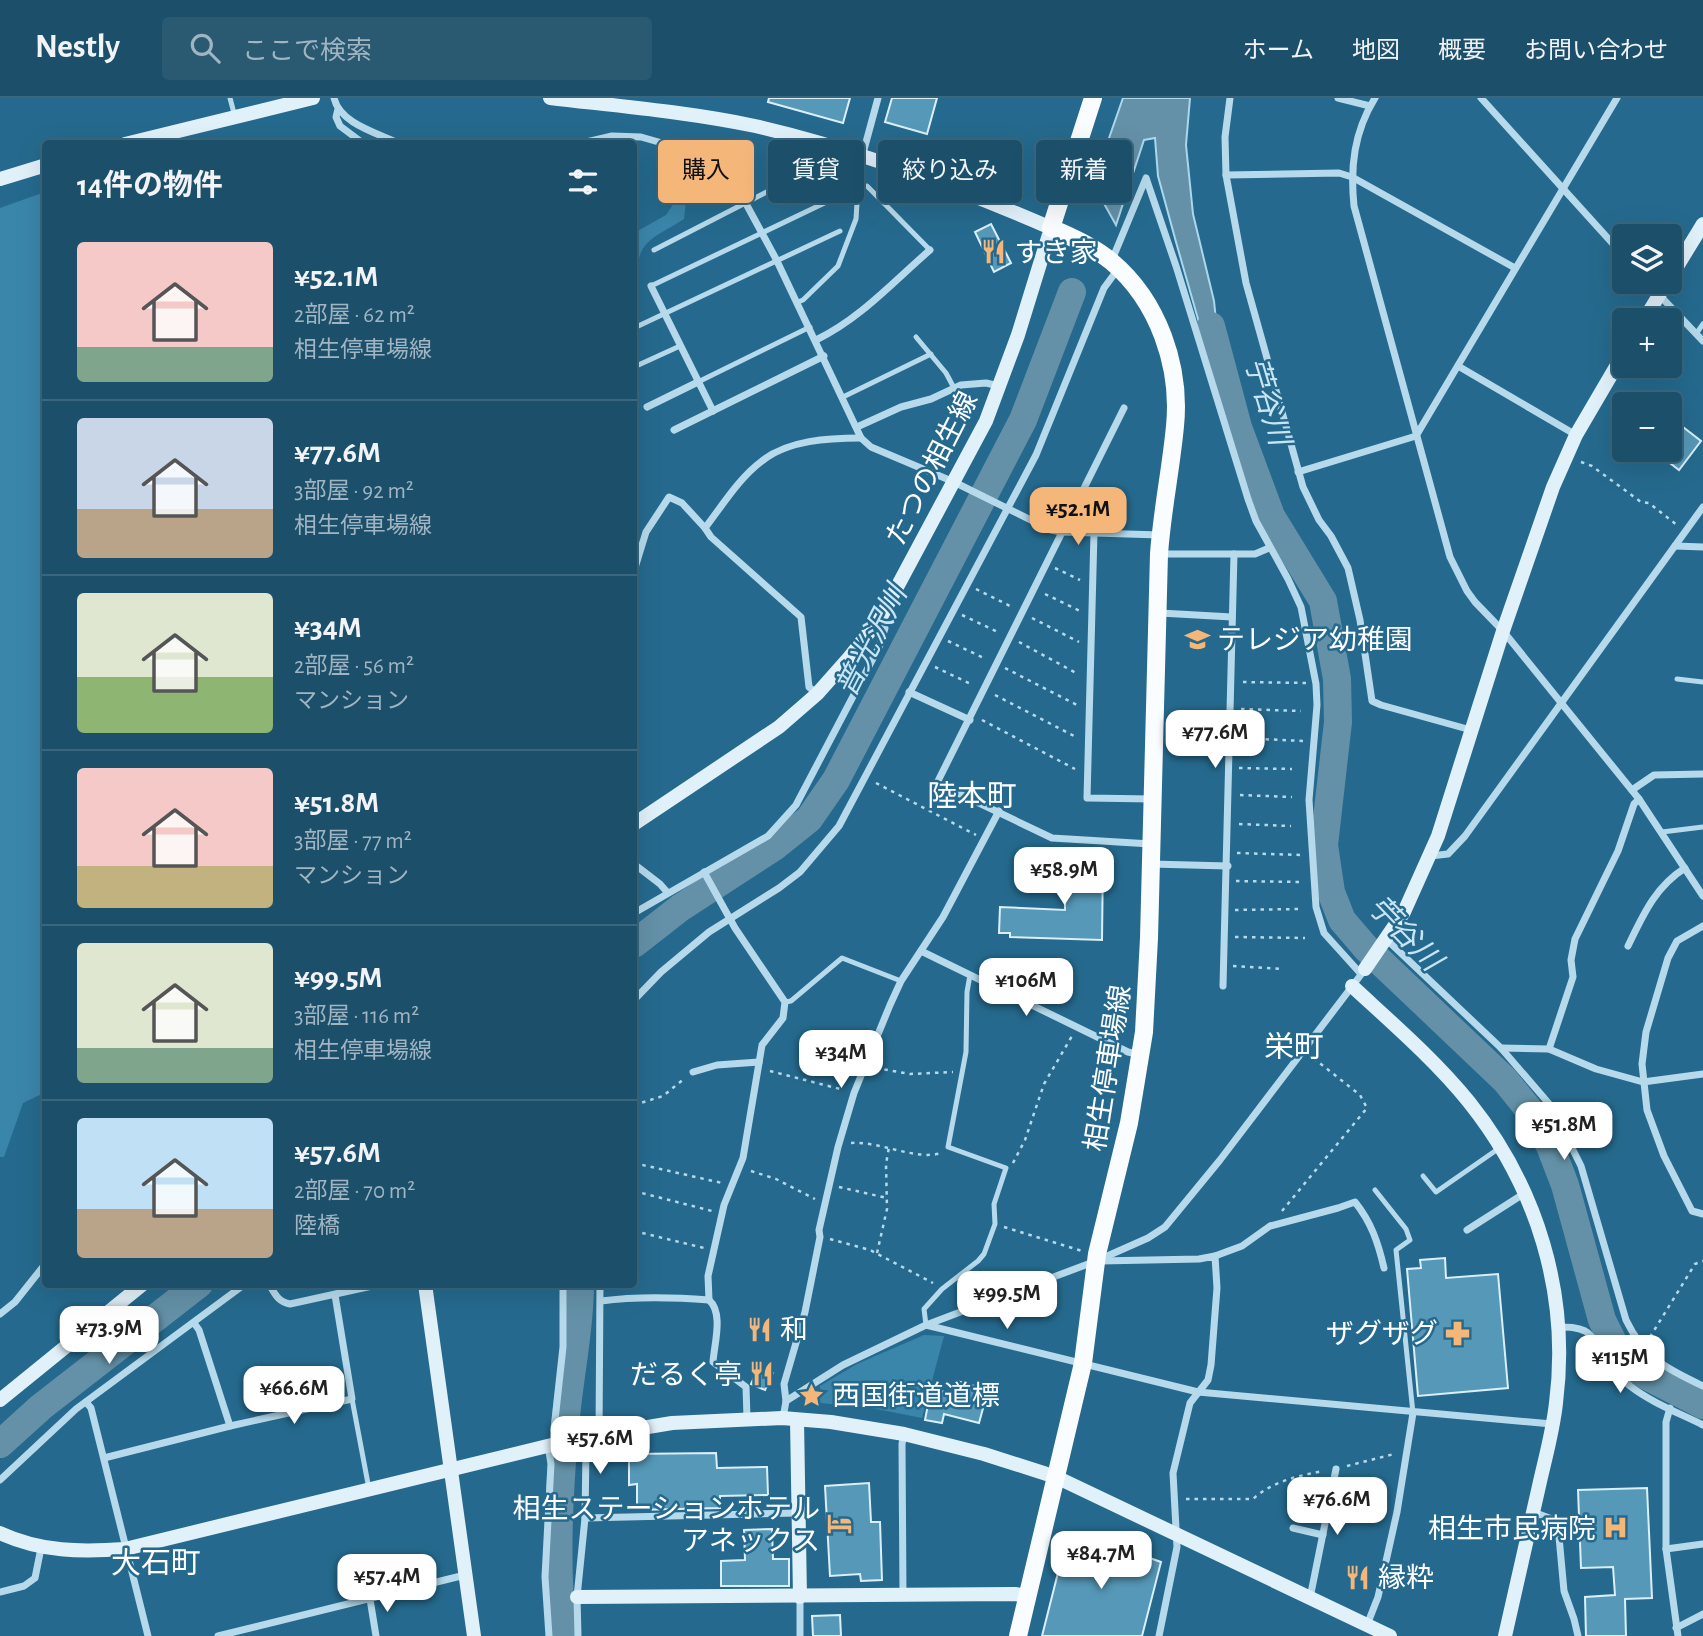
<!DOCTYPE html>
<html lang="ja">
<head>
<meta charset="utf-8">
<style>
  :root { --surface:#1c506a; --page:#295a72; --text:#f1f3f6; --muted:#a0b5c1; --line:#3a677e; --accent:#f5b67a }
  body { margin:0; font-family:"Alegreya Sans","Noto Sans JP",sans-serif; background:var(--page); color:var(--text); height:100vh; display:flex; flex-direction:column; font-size:26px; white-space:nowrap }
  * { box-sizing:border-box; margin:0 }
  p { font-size:23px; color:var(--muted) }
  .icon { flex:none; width:38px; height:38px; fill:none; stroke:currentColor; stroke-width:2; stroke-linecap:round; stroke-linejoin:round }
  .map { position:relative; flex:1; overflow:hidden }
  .drawer { position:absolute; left:42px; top:42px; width:595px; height:1148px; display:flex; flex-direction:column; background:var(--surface); border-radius:7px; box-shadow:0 7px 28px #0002,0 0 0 2px var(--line) }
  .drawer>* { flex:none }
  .guide { position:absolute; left:658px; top:42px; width:665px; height:63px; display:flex; gap:14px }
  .controls { position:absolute; left:1612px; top:126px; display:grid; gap:14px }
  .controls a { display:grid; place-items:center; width:70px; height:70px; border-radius:7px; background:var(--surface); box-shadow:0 7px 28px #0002,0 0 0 2px var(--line); font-size:35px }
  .price { position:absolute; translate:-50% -60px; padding:0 16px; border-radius:14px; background:#fff; color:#222; font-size:23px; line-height:46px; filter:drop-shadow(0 2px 4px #0008) }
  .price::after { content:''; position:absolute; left:50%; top:42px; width:21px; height:16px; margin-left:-10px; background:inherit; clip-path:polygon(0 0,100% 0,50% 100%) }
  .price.selected { background:var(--accent); color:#111 }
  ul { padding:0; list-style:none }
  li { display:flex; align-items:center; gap:21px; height:175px; padding:0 35px }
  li+li { border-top:2px solid var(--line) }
  li span { display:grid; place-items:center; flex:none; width:196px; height:140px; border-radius:7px; color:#555 }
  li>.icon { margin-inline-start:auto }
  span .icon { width:84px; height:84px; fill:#fffc; stroke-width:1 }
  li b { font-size:30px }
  h2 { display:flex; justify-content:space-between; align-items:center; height:84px; padding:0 35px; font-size:30px }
  .pill { padding:0 24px; border-radius:7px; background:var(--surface); box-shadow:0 7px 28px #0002,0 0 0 2px var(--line); font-size:24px; line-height:63px }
  .pill.selected { background:var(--accent); color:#111 }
  header { display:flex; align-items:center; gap:42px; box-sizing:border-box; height:98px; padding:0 35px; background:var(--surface); border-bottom:2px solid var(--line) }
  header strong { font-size:33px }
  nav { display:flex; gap:38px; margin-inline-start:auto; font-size:24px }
  .search { width:490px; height:63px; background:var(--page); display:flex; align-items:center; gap:18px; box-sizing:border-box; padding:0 24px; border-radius:7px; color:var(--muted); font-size:26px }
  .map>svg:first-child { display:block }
  .green { fill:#3a86ab }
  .water { fill:#6491a8; stroke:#aad7ec; stroke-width:2 }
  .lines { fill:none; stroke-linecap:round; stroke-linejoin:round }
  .river { stroke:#6491a8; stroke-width:28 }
  .building { fill:#5698b8; stroke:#daeff8; stroke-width:2 }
  .path { stroke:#b6daeb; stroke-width:2.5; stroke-dasharray:3.5 5; stroke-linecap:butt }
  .lane { stroke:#b6daeb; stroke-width:5 }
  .street { stroke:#b6daeb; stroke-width:7 }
  .secondary { stroke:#e1f1f9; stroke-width:14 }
  .primary { stroke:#fafdff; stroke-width:18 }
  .labels { text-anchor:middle; stroke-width:5; stroke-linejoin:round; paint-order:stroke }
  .poi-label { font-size:28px; fill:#fff; stroke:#256a8e; text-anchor:start }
  .street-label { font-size:28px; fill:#fff; stroke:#256a8e }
  .water-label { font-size:30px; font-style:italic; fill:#c8e5f3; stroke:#256a8e }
  .neighbourhood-label { font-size:30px; fill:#fff; stroke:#256a8e }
</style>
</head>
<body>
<header>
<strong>Nestly</strong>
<div class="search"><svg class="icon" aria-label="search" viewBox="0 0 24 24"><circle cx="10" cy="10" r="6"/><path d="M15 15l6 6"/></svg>ここで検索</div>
<nav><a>ホーム</a><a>地図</a><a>概要</a><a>お問い合わせ</a></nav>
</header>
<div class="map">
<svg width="1703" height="1538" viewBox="0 0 1703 1538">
  <rect width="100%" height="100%" fill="#256a8e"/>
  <g class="green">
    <path d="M45,94L46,994L23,1005L4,1059H0V110Z"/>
    <path d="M678,99L686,103L684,121C656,139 634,143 638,181L634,186V135L666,117Z"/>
    <path d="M924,1237L944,1238L922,1320L866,1309L820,1305V1288L857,1266Z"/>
  </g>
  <path class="water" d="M1123,0H1190L1186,47L1193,116L1214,203L1224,300L1204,242L1176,144L1158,78L1155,40L1144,42L1116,127L1093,86Z"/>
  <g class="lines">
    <g class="river">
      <path d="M1211,228L1238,329L1271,418L1323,503L1337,581L1338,624L1324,747L1331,794L1342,822L1366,850L1505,982L1530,1013L1550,1048L1565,1087L1602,1222L1617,1252L1637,1273L1703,1307"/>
      <path d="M634,846L680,810L774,749L809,721L836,682L1023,322L1072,194"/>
      <path d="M0,1346L41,1309L199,1186"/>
      <path d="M563,1538C555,1470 559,1387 566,1319C570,1275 580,1231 580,1186"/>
    </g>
  </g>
  <g class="building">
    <path d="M769,0H850L843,25L768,4Z"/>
    <path d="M892,0H937L927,36L885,24Z"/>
    <path d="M991,126L1011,165L994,174L975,134Z"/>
    <path d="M1670,319L1701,343L1679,372L1653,352H1670Z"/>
    <path d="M1065,759H1103L1102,842L1010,839V835H999L1000,809L1065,812Z"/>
    <path d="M1445,1160L1446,1180L1498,1176L1508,1290L1418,1298L1407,1171L1421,1170L1420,1162Z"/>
    <path d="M759,1269L773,1275L765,1292L751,1286Z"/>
    <path d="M957,1283L988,1292L979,1325L944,1316L942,1325L925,1322L931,1291L954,1296Z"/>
    <path d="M716,1355L717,1370L767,1369L768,1397L720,1398V1410L637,1412V1386L629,1387V1356Z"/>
    <path d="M869,1385L871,1424H880L882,1482L861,1483L860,1476L830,1478L825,1388Z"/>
    <path d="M1647,1390L1652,1500L1625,1501L1626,1538H1586L1585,1499L1615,1497L1613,1469L1581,1470L1578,1392Z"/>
    <path d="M772,1431L773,1461H789V1488H721V1463L745,1462L744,1432Z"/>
    <path d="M1081,1436L1161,1464L1142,1538H1042L1066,1443Z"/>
    <path d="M840,1517L841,1538H813L812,1518Z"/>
  </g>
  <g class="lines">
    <g class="path">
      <path d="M1581,364L1592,368L1641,404L1649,405L1677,427"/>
      <path d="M1055,470L1080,482"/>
      <path d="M976,491L1014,510"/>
      <path d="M1045,496L1080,513"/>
      <path d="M962,517L1000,535"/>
      <path d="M1032,520L1079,544"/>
      <path d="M948,543L986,561"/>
      <path d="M1019,544L1078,576"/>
      <path d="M935,569L973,587"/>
      <path d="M1005,570L1077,607"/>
      <path d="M1243,584L1306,585"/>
      <path d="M995,597L1076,639"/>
      <path d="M1241,611L1301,613"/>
      <path d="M982,622L1075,671"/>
      <path d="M1240,640L1303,643"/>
      <path d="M1239,670L1292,671"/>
      <path d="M876,685L976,737"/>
      <path d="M1240,697L1292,699"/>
      <path d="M1239,726L1291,728"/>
      <path d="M1237,755L1301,757"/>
      <path d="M1236,783L1299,784"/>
      <path d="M1235,812L1302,811"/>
      <path d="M1235,839L1305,840"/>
      <path d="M1233,868L1283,871"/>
      <path d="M876,970L910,976L953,974"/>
      <path d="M770,973L844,992"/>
      <path d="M634,1007L663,998L685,980"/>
      <path d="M851,1045C880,1043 916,1063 941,1055"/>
      <path d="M634,1065L722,1085"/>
      <path d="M1013,1065L1025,1042L1044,986L1072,938"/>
      <path d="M751,1073L776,1081L815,1101"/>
      <path d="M839,1089L887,1100"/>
      <path d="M634,1093L712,1113"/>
      <path d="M1282,1113L1367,1010L1360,997L1312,959"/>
      <path d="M1004,1129L1082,1153"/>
      <path d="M634,1133L704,1150"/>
      <path d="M830,1141L870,1152L933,1185"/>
      <path d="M877,1155L887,1111L886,1066L889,1049"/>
      <path d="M1650,1239L1695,1166L1703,1163"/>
      <path d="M1347,1368L1394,1356"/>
      <path d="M1186,1401H1253C1273,1383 1298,1378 1323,1373"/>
    </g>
    <g class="lane">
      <path d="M230,0L235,19"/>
      <path d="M858,89L867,88L930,152"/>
      <path d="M654,152L817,68L831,73L858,89L856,121L838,168L803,202L798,204"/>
      <path d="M651,188L837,99"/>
      <path d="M634,230L840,133"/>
      <path d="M1696,236L1703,226"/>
      <path d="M916,239L946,275L954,290"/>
      <path d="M634,269L680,248"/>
      <path d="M698,284L810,229"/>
      <path d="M843,299L931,256"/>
      <path d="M1677,581L1703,584"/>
      <path d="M1662,734L1703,729"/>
      <path d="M785,904L791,903L842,860L901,883"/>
      <path d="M1423,1078L1436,1094L1498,1051"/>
      <path d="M1375,1092L1406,1131L1410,1142L1396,1152L1413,1315"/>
      <path d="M926,1227L924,1211L942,1191L978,1163L984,1156L995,1126L994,1106L1006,1070L948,1049L966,954L967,894L970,877"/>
      <path d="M352,1301L369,1391"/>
    </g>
    <g class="street">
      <path d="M334,0C340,26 378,35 400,46"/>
      <path d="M1230,0L1225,39L1226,77L1246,185L1303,389L1319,422L1331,438L1348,470L1360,522L1372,603L1381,607L1471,632"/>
      <path d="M1338,0L1370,8"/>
      <path d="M1375,0C1354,34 1350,69 1354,108L1450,459L1467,493L1475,504L1503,533L1639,701L1703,798"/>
      <path d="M1481,0L1624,158"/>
      <path d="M338,11L336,19L340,28L364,46"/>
      <path d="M578,46L612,38L641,39L662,45L699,66L731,78L776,161L861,340L871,349L954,384L1051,432L1062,434L1160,437"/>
      <path d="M862,59L878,0"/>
      <path d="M1226,77L1339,75L1352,79L1515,170"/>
      <path d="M1112,162L1146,80L1176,168L1248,401L1256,423L1288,481L1301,509L1316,586L1317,607L1309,702L1316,809L1324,835L1361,876"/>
      <path d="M1647,184L1703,243"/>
      <path d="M651,188L713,313"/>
      <path d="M816,242C860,221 894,183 930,152"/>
      <path d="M1458,268L1576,337"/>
      <path d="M647,309L698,284"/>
      <path d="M1124,310L937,685L1052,740L1151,746"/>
      <path d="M857,329L901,309L931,301L961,287L986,285L999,288"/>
      <path d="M674,332L824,258"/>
      <path d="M1298,374L1416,338L1617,0"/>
      <path d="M1094,435L1087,700L1152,701"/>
      <path d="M1675,448L1703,449"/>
      <path d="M1159,456H1255L1269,450"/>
      <path d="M634,473L646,434L669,399L682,405L705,430"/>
      <path d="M1160,515L1232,519"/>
      <path d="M909,594L970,622"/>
      <path d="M817,596L809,589L801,519L711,439L705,430C722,408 739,380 762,363C788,342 829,340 861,340"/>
      <path d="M1632,692L1654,677L1703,676"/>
      <path d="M1430,758L1448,756L1465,738L1703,409"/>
      <path d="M634,766L660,786L667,794"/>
      <path d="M1151,766L1228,768"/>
      <path d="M704,774L735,830L785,904L783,920L762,947L743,1060L724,1107L708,1178L709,1202"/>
      <path d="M634,815L768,738L796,707L880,547L885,530L881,520"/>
      <path d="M1703,828L1677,843L1668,860L1646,934L1642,966L1647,1012L1664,1058L1692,1113L1703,1116"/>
      <path d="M1386,841L1501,950L1551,1008L1581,1068L1626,1222C1644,1260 1667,1271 1703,1288"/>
      <path d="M1628,848C1643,817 1655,789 1685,770"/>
      <path d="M921,853L1128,954L1141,957"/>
      <path d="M1223,888L1234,456"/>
      <path d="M634,902L661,874L709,834L779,790L800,774L839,728L1036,357L1104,190L1118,171"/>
      <path d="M1501,950L1549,951L1596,971L1643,984L1703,976"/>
      <path d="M1549,951L1573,879L1571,862L1575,841L1618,753L1634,706L1639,701"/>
      <path d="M693,974L717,967L759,964"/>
      <path d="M1467,1132L1525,1095"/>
      <path d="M1215,1158L1242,1148L1270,1128L1338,1110L1355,1104C1371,1124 1378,1144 1384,1170"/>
      <path d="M1100,1163L1199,1161L1215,1158L1217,1190L1211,1267L1208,1282L1190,1305L1173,1375L1177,1449L1159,1538"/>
      <path d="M269,1186C275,1196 278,1204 290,1206L381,1186"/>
      <path d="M601,1203C638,1198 672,1199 709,1202C724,1215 714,1247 713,1264L746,1289L747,1320"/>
      <path d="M0,1216L15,1204L46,1165"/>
      <path d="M194,1225L199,1232L230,1328"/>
      <path d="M926,1227L1198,1294L1552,1326"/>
      <path d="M1558,1229C1568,1229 1577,1229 1585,1233C1599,1241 1613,1274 1630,1288C1652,1305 1679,1315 1703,1327"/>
      <path d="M786,1303L784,1286L805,1214L820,1139L819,1132L838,1049L854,995L890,907L901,883L943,819L999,713"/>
      <path d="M86,1304L91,1310L148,1538"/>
      <path d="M1670,1310L1666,1324V1451L1678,1538"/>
      <path d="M783,1320L786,1303L843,1267L926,1227L1096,1163L1148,1140L1165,1129L1220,1062L1363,874"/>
      <path d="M599,1337L600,1186"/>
      <path d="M556,1345L554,1331L563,1249V1186"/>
      <path d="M548,1347L551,1366L545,1479L549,1538"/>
      <path d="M104,1360L230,1328L352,1301L335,1197"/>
      <path d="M0,1382L76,1311L245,1186"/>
      <path d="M1533,1414L1552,1421L1558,1428L1564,1493L1574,1521L1578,1538"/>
      <path d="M585,1420L797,1415"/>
      <path d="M1293,1430L1323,1437"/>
      <path d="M1666,1451L1703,1446"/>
      <path d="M0,1494L24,1488L35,1480L41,1450"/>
      <path d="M903,1496L902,1346L904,1336"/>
      <path d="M800,1499V1538"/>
      <path d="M1310,1500L1336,1371"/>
      <path d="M370,1501L376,1538"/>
      <path d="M1367,1527L1378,1499L1397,1414L1413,1315"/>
      <path d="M1676,1530L1703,1516"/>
      <path d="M218,1538L465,1477"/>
      <path d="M578,1538L577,1499L585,1420L586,1351L584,1340"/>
    </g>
    <g class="secondary">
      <path d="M550,0C618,8 688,14 755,28C856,51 956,89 1051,130L1018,237L986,323L881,519L848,561L817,596L779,629L634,726"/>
      <path d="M125,46L313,0"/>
      <path d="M0,81L46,67"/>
      <path d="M1670,180L1703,126"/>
      <path d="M1644,222L1667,184"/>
      <path d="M1365,871L1404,814L1438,738L1503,533L1553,389L1576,337L1624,255"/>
      <path d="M1352,888C1392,925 1435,962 1469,1004C1537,1089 1570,1196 1556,1305C1553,1333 1545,1361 1539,1388C1528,1438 1516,1488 1505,1538"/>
      <path d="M425,1186L474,1538"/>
      <path d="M0,1302L143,1186"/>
      <path d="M797,1322L800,1499"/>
      <path d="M0,1435C41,1454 81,1454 125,1451L576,1341L672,1325L782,1320L831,1324L904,1336L984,1356L1056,1379L1390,1538"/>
      <path d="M577,1499L1015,1496L1027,1498"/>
    </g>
    <path class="primary" d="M1018,1538L1083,1265L1097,1156L1129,1025L1144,934L1149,840L1159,456C1162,413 1171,371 1175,328C1181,268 1158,203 1112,164C1094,149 1072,139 1051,130L1093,0"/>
  </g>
  <defs>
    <symbol id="restaurant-bare" viewBox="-9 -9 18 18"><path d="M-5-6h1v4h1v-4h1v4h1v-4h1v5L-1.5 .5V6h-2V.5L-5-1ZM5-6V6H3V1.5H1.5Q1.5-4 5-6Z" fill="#f5b67a" stroke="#256a8e" stroke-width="2.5" paint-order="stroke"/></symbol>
    <symbol id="school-bare" viewBox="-9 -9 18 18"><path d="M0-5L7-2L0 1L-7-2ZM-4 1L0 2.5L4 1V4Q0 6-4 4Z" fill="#f5b67a" stroke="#256a8e" stroke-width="2.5" paint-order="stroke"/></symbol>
    <symbol id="pharmacy-bare" viewBox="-9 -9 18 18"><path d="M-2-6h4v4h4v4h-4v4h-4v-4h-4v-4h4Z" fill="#f5b67a" stroke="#256a8e" stroke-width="2.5" paint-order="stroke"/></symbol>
    <symbol id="sight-bare" viewBox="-9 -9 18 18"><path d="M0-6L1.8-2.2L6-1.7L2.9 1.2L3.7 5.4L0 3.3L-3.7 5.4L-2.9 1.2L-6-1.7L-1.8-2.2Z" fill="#f5b67a" stroke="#256a8e" stroke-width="2.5" paint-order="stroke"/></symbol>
    <symbol id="hotel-bare" viewBox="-9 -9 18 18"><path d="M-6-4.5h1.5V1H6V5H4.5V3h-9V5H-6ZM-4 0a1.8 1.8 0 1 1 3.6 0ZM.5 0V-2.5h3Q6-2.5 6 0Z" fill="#f5b67a" stroke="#256a8e" stroke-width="2.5" paint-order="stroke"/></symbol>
    <symbol id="hospital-bare" viewBox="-9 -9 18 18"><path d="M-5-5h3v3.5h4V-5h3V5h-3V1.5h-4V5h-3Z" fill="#f5b67a" stroke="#256a8e" stroke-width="2.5" paint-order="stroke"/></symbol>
  </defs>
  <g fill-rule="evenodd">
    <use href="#restaurant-bare" x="976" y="136" width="35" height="35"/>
    <use href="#school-bare" x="1180" y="524" width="35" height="35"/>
    <use href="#restaurant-bare" x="742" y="1214" width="35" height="35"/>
    <use href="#pharmacy-bare" x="1440" y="1218" width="35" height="35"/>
    <use href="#restaurant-bare" x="744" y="1258" width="35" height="35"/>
    <use href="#sight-bare" x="794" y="1280" width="35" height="35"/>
    <use href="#hotel-bare" x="822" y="1408" width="35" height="35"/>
    <use href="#hospital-bare" x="1598" y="1412" width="35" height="35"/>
    <use href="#restaurant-bare" x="1340" y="1462" width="35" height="35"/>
  </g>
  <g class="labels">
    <g class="poi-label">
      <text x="1014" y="164">すき家</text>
      <text x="1217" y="551">テレジア幼稚園</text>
      <text x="780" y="1241">和</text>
      <text x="1438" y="1245" text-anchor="end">ザグザグ</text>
      <text x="742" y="1286" text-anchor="end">だるく亭</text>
      <text x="832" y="1307">西国街道道標</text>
      <text x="820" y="1420" text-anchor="end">相生ステーションホテル<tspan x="820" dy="32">アネックス</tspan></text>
      <text x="1596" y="1440" text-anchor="end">相生市民病院</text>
      <text x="1378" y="1489">縁粋</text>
    </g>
    <g class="street-label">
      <text transform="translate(931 370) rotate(-63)" y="10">たつの相生線</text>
      <text transform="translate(1107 970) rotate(-81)" y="10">相生停車場線</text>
    </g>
    <g class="water-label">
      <text transform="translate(1268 303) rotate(73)" y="10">苧谷川</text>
      <text transform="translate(871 543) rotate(-63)" y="10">普光沢川</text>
      <text transform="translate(1405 835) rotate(46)" y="10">苧谷川</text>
    </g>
    <g class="neighbourhood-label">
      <text x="972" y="708">陸本町</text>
      <text x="1294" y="959">栄町</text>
      <text x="156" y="1475">大石町</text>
    </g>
  </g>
</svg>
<div class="controls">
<a><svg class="icon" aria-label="layers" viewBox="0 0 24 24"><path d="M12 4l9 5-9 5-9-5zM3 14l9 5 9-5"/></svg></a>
<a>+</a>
<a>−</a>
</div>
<b class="price selected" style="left:1078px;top:449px">¥52.1M</b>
<b class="price" style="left:1215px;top:672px">¥77.6M</b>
<b class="price" style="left:1064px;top:809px">¥58.9M</b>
<b class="price" style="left:1026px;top:920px">¥106M</b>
<b class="price" style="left:841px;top:992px">¥34M</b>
<b class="price" style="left:1564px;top:1064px">¥51.8M</b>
<b class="price" style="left:1007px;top:1233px">¥99.5M</b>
<b class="price" style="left:109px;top:1268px">¥73.9M</b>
<b class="price" style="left:1620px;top:1297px">¥115M</b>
<b class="price" style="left:294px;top:1328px">¥66.6M</b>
<b class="price" style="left:600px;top:1378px">¥57.6M</b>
<b class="price" style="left:1337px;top:1439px">¥76.6M</b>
<b class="price" style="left:1101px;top:1493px">¥84.7M</b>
<b class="price" style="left:387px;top:1516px">¥57.4M</b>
<div class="guide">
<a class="pill selected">購入</a>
<a class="pill">賃貸</a>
<a class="pill">絞り込み</a>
<a class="pill">新着</a>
</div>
<section class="drawer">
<h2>14件の物件<svg class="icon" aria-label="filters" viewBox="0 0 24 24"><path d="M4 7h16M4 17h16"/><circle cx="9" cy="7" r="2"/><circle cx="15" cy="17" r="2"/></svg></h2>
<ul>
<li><span style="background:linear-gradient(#f6c9c9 75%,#7fa58c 0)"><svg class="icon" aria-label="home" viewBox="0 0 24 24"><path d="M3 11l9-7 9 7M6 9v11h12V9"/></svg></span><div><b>¥52.1M</b><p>2部屋 · 62 m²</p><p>相生停車場線</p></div></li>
<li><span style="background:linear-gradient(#c9d6e8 65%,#b9a48a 0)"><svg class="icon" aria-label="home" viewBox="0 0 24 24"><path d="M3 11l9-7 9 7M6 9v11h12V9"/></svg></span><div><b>¥77.6M</b><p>3部屋 · 92 m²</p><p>相生停車場線</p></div></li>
<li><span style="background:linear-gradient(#dfe7d0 60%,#8fb573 0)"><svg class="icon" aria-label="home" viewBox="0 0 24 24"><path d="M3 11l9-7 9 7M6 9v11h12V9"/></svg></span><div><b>¥34M</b><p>2部屋 · 56 m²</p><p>マンション</p></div></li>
<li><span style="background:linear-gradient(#f6c9c9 70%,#c2b280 0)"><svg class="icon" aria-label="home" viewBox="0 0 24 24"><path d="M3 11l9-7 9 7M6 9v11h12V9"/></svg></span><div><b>¥51.8M</b><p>3部屋 · 77 m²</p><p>マンション</p></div></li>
<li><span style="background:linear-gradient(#dfe7d0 75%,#7fa58c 0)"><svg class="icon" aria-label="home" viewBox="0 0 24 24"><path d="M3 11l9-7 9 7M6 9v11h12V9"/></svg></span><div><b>¥99.5M</b><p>3部屋 · 116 m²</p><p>相生停車場線</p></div></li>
<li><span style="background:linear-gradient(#bfe0f5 65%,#b9a48a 0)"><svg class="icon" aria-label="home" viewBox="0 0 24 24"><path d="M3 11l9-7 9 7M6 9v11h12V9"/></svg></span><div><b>¥57.6M</b><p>2部屋 · 70 m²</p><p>陸橋</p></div></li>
</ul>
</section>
</div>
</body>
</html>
